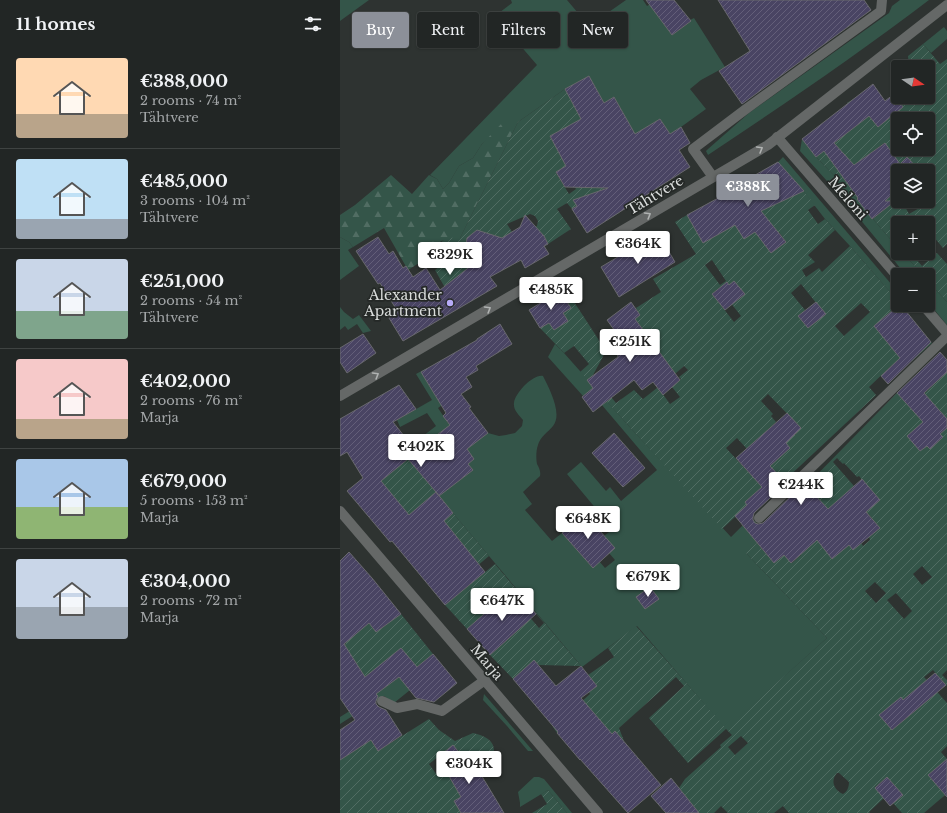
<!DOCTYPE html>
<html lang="en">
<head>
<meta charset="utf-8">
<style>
  :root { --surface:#222625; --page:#2e3232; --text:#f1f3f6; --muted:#a2a5a7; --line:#3f4342; --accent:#8c9099 }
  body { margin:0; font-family:"Libre Baskerville",serif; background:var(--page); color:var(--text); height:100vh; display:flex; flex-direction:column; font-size:15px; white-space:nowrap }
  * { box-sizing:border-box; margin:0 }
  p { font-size:13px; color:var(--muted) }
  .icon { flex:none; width:22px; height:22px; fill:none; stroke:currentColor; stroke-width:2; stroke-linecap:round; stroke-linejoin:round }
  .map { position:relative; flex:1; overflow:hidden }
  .side { display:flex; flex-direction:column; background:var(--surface); width:340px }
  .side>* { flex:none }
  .hud { position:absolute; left:12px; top:12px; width:380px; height:36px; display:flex; gap:8px }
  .needle { width:26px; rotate:103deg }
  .controls { position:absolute; left:551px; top:60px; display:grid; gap:8px }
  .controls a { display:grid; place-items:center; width:44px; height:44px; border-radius:4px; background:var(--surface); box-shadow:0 1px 3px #0004,0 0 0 1px var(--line); font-size:20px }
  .price { position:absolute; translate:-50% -34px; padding:0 9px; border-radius:4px; background:#fff; color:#222; font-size:13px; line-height:26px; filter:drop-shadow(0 1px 2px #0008) }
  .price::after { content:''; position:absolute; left:50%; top:24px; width:12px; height:9px; margin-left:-6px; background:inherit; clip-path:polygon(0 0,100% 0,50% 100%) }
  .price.active { background:var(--accent); color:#fff }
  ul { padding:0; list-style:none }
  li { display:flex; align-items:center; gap:12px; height:100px; padding:0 16px }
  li+li { border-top:1px solid var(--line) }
  li span { display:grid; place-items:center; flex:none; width:112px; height:80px; border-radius:4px; color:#555 }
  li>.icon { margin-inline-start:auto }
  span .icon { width:48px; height:48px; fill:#fffc; stroke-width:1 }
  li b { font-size:17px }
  h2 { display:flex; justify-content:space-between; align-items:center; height:48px; padding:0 16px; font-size:17px }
  .tag { padding:0 14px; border-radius:4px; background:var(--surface); box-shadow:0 1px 3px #0004,0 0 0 1px var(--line); font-size:14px; line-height:36px }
  .tag.active { background:var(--accent); color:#fff }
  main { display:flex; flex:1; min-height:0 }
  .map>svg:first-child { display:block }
  .green { fill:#345549; fill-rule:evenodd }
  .forest { fill:url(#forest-firs) }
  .garden { fill:url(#garden-furrows); fill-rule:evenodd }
  .building { fill:url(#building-hatch); stroke:#68686d; fill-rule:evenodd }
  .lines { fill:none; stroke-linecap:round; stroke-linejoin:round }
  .service { stroke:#656867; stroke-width:10 }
  .minor { stroke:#656867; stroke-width:10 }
  .oneway { stroke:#b0b3b2 }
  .poi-dot { fill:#b7abf8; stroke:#252927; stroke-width:1.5 }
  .labels { text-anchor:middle; stroke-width:3.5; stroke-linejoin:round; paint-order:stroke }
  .street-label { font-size:14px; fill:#d9dcdb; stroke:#252927 }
  .poi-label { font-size:14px; fill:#d9dcdb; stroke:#252927; text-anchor:end }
</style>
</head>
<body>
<main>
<section class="side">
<h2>11 homes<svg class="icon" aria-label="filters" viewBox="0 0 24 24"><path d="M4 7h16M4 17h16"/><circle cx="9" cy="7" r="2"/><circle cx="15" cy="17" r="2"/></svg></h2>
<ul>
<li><span style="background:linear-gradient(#ffd9b3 70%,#b9a48a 0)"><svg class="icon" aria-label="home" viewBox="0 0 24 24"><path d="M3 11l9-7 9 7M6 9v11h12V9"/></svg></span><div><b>€388,000</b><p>2 rooms · 74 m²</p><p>Tähtvere</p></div></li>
<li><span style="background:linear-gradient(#bfe0f5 75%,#9aa5b1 0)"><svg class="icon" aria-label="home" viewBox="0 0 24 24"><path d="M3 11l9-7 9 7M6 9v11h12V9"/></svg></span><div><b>€485,000</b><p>3 rooms · 104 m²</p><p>Tähtvere</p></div></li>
<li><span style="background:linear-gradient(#c9d6e8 65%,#7fa58c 0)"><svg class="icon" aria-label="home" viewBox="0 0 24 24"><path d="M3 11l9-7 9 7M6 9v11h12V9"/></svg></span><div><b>€251,000</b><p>2 rooms · 54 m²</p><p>Tähtvere</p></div></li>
<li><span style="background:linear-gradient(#f6c9c9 75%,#b9a48a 0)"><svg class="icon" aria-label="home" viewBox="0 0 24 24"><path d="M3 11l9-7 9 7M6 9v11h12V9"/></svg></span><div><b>€402,000</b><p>2 rooms · 76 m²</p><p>Marja</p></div></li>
<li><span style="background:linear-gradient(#a9c7e8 60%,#8fb573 0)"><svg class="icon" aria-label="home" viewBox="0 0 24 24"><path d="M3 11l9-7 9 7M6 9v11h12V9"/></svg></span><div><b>€679,000</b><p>5 rooms · 153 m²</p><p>Marja</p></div></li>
<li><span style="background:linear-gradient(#c9d6e8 60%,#9aa5b1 0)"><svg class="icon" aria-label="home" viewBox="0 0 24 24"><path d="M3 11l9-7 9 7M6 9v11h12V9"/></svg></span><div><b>€304,000</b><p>2 rooms · 72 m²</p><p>Marja</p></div></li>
</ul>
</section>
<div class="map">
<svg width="607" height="813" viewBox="0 0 607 813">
  <defs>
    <pattern id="forest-firs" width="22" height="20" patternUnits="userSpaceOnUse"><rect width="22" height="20" fill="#345549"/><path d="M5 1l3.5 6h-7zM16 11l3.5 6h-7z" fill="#516d63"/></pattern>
    <pattern id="garden-furrows" width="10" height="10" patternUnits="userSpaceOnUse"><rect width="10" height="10" fill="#345549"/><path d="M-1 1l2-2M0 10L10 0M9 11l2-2" fill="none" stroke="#516d63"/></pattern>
    <pattern id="building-hatch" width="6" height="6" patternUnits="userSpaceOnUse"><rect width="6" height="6" fill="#494463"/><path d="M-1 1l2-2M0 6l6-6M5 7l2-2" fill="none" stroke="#635e79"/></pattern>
  </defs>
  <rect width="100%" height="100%" fill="#2e3331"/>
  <g class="green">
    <path d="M0,0H29L0,21Z"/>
    <path d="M171,0H227L238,13L245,17H260L266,14L286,0H303L307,6L317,0H333L316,13L332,35L350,22V20L354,18L385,67L361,80L350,89L366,109L341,127L330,134L320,119L262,155L274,122L285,116L274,97L264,103L249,76L225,89L178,122H169L142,144L133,158L119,166L109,183L103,189L97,179L90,175L197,65L155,16L172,3Z"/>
    <path d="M560,0H589C517,55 443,105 368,155L366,151L368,149L409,113L549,13L552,6Z"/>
    <path d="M604,27L607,31V39L591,53L583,44Z"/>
    <path d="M462,139L476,157L517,199L533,219L558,248V253H563L583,275H566L505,201L460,151Z"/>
    <path d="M443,157L552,285L556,292L557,300L510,246L485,219L461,188L438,162Z"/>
    <path d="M0,237L9,242L13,247L8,250L19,266L0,280Z"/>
    <path d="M588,281L607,302V325L588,302Z"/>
    <path d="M0,307L4,312L13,319L19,315L31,331L23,333L17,324L8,330L5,326L0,330Z"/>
    <path d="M215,344L224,353L287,424L391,537L404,524L403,509L427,534L406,553L487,638L386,729L297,626L242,667L149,556L92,488L102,479L99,467L79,439L96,426L87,413L60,427L57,420L92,400L76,374L87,368L101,392L141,438L148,433L159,436L166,435L175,433L182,426L183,420C179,415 173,410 174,403C175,393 193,374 203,376C209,388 223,414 213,426C208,432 200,437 198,445C196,450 196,459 197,464C199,468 201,471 200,476L183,492L192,504L185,510L212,541L222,533L252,567L259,561L265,568L275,560L269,553L264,536L273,529L227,474L241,462L266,491L270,487L281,501L317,470L250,391L243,396L208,357ZM106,402L116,418L108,423L98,408ZM105,429L114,432L134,459L128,464L133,470L120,480L115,474L86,444ZM310,587L319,599L305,609L297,597Z"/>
    <path d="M59,677L70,690L54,703L44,696L0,724V717L32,697Z"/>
    <path d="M144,694L193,751H188L167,726L143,700Z"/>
    <path d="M194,777H199L204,779L232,813H227L208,790L180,807V803L178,792Z"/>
  </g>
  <path class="forest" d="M164,121L178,122L120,238L101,241L90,256L68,270L44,228L13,247L9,242L0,237V215L15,205L51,175L72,194L89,175L97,179L103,189L109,183L119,166L133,158L142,144Z"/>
  <g class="garden">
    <path d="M583,44L600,64L607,59V244L603,248L588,230V223H558V248L533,219L545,209L541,204L551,196L546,190L535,184L517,199L476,157L486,149L498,148L494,143L522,121L507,103L515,98L527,113L538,127L563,107L554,94L558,92V97H588V67H569L568,56ZM558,119H588V149H558ZM544,143L552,152L508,184L501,175ZM567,157L578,169L576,171H588L587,201L588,203L569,214L562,201H558V172L555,169Z"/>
    <path d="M225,89L254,141L262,185L279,213L266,221L264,216L256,194L232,209L227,203L217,209L231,229L208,244L204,236L193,228L197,226L198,221L195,216L190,214L167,224L172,232L173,251L137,230L127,238L126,246L120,252L131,265L138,259V261L118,278L104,286L95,270L99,267L90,256C100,243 102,236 120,238L178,122ZM232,124L225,164L210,136ZM223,168L236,189L229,194L216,173Z"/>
    <path d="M401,183L443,192L457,183L475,205L468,210L478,224L485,219L495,230L468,255L475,262L462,270L466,277L479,268L482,272L510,246L558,301V305H559L541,320L568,351L586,336L592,343L572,361L566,355L551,366L529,387L536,395L444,481L425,460L454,434L455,435L461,428L428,394L421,401L433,414L431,416L436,422L407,449L397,438L386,448L422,487L405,502L408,505L382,529L287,424L240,372L249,364L234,346L224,353L200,328L209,323L214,329L228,321L223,313L231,308L220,291L225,288L266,351L253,375L276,403L294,390L303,399L327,380L308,357L318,350L295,319L300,315L296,308L321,292L313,279L356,254L335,222L347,215L359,236L369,230L373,237L387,229L401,218L388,193ZM439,232L446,242L431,253L424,244ZM372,260L386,281L380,285L365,265ZM461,284L485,314L468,328L458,316L465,310L451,293ZM379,288L401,316L394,322L372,294ZM521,303L530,312L504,336L495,326ZM344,366L348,370L339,377L341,379L332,387L340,397L330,404L322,393L328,380Z"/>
    <path d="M563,253H571L582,266L597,253L607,264V302L588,281V275H583Z"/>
    <path d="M607,372V419L598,409L583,422L587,446L590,449L603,437L600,434L607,428V670L602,675L607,680V686L593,670L584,677L607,703V746L601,752L607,759L588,775L605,795L584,813H562L553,803L563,795L547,777L535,787L544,798L529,812L530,813H449L443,806L434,813H388L381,806L374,813H351L355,808L339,788L345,779L381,747L380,745L392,735L386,729L348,763L309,718L344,686L336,677L279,728L284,741L270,752L217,733L213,727L250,694L249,692L257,686L248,675L274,657L268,648L296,626L386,728L487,638L405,552L417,543L434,563L444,555L452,563L461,555L455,547L483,504L474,494L469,498L462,490L557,393L570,407ZM497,458L503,464L504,463L517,477L519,476L539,500L507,493L514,486L493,462ZM526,511L540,528L529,537L530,540L523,546L521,543ZM582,566L592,577L582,585L573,574ZM535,582L546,593L536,603L525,591ZM556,593L572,611L564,619L547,600ZM570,694L581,706L552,730L540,715L561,697L563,700ZM401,736L408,743L395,755L388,747ZM497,773H499L509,782C509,787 507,792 503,794C494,790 490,781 497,773Z"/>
    <path d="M68,459L96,492L65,529L32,488Z"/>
    <path d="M113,513L149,556L99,598L88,534ZM109,527L125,547L97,536Z"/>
    <path d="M155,564L241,666L199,665L194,661L173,679L150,655L175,633L153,607L127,629L105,605ZM175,589L204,623L199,628L170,594Z"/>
    <path d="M61,614L93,654L61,680L59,677L36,669L48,685L32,697L29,683L14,660L0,648L6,644L4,641L29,623L36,632Z"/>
    <path d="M89,719L99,730L115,741L133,733C138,734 144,736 148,739C161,749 150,764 140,773C133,778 123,782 115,787L121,797L114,801L121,813H0V760L31,740L38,751ZM113,745L122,756L97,775L89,764Z"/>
    <path d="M208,790L227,813H192L207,804L201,794Z"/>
  </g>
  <g class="building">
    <path d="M306,0H334L351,21L332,35Z"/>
    <path d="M378,0H524L531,10L402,104L379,71L410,51Z"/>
    <path d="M249,76L264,103L274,97L295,134L320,119L330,134L341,127L350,143L339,150L350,167L247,233L232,209L237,206L233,200L268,188L225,187L216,172L226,166L210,136L241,119L225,89Z"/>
    <path d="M533,84L545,101L554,94L563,107L538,127L529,116L494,143L514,165L545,143L560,164L567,157L578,169L576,171H558V189L545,201H555L532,219L517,199L518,198L484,151L476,157L462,139Z"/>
    <path d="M438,162L464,191L421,211L446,242L431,253L415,232L404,239L395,225L363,243L347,215L402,185L401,183Z"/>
    <path d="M185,215L204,236L208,244L204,246L209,254L185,268L181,260L150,277L157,286L63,341L49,318L58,312L40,283L38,284L16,251L38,237L49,254L53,251L63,268L66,266L73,277L86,268L100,290L132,265L120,251L126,246L127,238L137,230L162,238L180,227Z"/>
    <path d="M318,233L335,262L279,297L261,267Z"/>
    <path d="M394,281L405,294L385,310L372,294L387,282L389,285Z"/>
    <path d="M220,291L231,308L223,313L228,321L214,330L209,323L200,328L189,310Z"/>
    <path d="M291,302L300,315L295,319L340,380L323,395L313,382L302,390L294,380L253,412L242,397L253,388L247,380L278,357L277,352L285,345L267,320Z"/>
    <path d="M476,302L486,314L468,328L458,316Z"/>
    <path d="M559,305H561L591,342L548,384L541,376L560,358L534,326Z"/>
    <path d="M160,324L172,344L136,366L138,370L126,377L132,387L121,394L131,407L129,408L148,433L127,449L134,459L128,464L133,470L99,496L96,492L113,513L104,521L145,572L105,605L52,541L50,542L7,491L23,478L7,452L0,456V419L59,385L76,409L53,422L76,451L110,425L103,416L106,413L81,372L137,340V339ZM68,459L96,492L69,515L41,481Z"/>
    <path d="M23,334L36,353L7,373L0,362V348Z"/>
    <path d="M600,352L607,360V372L584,393L607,419V428L600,434L603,437L590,449L587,446L580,451L567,436L583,422L557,393Z"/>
    <path d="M447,413L461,428L446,443L450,448L430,466L446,483L414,513L413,517V520L415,523L418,524L423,523L455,492L457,495L462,490L469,498L474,494L488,509L522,479L540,500L526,512L540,528L513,550L509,545L492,559L477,540L451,563L444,555L434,563L395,516L407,505L405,502L422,487L396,458Z"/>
    <path d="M274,433L305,468L283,487L252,453Z"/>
    <path d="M244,513L275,548L253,568L222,533Z"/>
    <path d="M9,552L32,578L61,614L36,632L29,623L4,644L25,677L61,648L77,667L93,654L117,683L94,702L76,698L59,677L36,694L38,696L36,701V704L39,707L46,710L62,735L38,751L31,740L0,760V730L15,720L0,698V561Z"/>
    <path d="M310,587L319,599L305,609L296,597Z"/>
    <path d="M175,589L196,614L150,655L127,629L152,607L153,608Z"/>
    <path d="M194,660L216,686L241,666L257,686L241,698L272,734L275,731L321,785L288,813L240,759V760L217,733L218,732L173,679Z"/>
    <path d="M595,673L606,685L552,730L539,715L561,697L563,700Z"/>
    <path d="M113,745L137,775L140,773L164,813H121L114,801L121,797L98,757Z"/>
    <path d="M607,759V797L588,775Z"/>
    <path d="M547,777L563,795L550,806L535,788Z"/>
    <path d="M331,778L359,813H326L311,796Z"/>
  </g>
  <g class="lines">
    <g class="service">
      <path d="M373,177L353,149L406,109L541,11L542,0"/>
      <path d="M419,518L607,336"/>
      <path d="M42,701L57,708L77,704L102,711L145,680"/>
    </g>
    <g class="minor">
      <path d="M437,137L558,277"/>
      <path d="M583,305L607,333"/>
      <path d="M0,396L428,145L607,5"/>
      <path d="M0,511L258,813"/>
    </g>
  </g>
  <defs><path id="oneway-chevron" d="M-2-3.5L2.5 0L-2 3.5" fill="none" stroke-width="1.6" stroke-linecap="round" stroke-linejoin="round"/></defs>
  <g class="oneway">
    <use href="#oneway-chevron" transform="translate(420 149) rotate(-30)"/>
    <use href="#oneway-chevron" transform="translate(308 215) rotate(-31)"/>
    <use href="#oneway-chevron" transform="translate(148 309) rotate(-31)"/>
    <use href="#oneway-chevron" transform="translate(36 375) rotate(-31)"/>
  </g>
  <circle class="poi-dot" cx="110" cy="303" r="4"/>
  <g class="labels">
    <g class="street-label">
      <text transform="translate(315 195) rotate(-31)" y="5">Tähtvere</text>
      <text transform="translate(508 198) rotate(49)" y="5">Meloni</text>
      <text transform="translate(147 662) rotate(50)" y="5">Marja</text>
    </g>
    <g class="poi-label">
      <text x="102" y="300">Alexander<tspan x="102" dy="16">Apartment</tspan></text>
    </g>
  </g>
</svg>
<div class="controls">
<a><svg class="needle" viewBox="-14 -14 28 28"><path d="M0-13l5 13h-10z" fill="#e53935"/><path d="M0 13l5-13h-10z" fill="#a2a5a7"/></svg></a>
<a><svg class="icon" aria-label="locate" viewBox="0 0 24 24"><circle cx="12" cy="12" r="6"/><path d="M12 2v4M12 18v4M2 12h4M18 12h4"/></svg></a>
<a><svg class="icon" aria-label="layers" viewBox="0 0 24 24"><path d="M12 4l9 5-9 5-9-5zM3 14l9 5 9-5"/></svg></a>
<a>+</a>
<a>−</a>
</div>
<b class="price active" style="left:408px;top:208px">€388K</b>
<b class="price" style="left:298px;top:265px">€364K</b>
<b class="price" style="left:110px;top:276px">€329K</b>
<b class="price" style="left:211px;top:311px">€485K</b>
<b class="price" style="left:290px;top:363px">€251K</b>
<b class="price" style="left:81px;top:468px">€402K</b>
<b class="price" style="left:461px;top:506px">€244K</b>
<b class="price" style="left:248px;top:540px">€648K</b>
<b class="price" style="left:308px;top:598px">€679K</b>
<b class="price" style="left:162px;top:622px">€647K</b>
<b class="price" style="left:129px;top:785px">€304K</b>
<div class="hud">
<a class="tag active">Buy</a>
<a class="tag">Rent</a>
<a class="tag">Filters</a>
<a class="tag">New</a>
</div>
</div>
</main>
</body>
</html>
